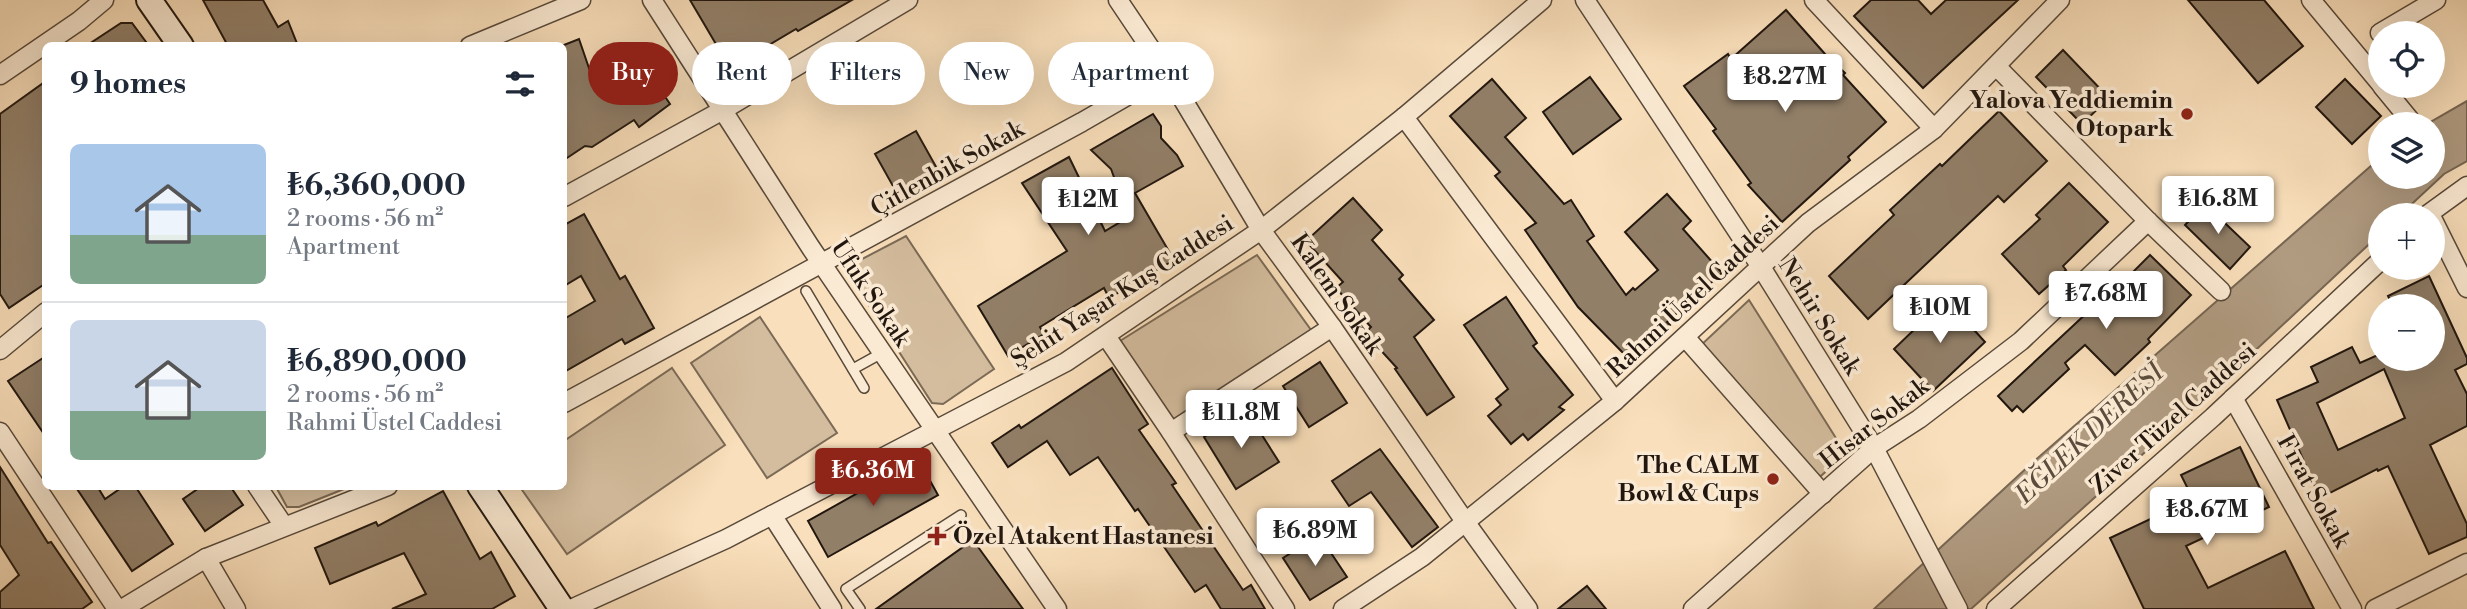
<!DOCTYPE html>
<html lang="en">
<head>
<meta charset="utf-8">
<style>
  :root { --surface:#fff; --page:#f2f2f3; --text:#1f2937; --muted:#747a83; --line:#e0e1e3; --accent:#8f2418 }
  body { margin:0; font-family:"Libre Bodoni",serif; background:var(--page); color:var(--text); height:100vh; display:flex; flex-direction:column; font-size:26px; white-space:nowrap }
  * { box-sizing:border-box; margin:0 }
  p { font-size:23px; color:var(--muted) }
  .icon { flex:none; width:38px; height:38px; fill:none; stroke:currentColor; stroke-width:2; stroke-linecap:round; stroke-linejoin:round }
  .map { position:relative; flex:1; overflow:hidden }
  .panel { position:absolute; left:42px; top:42px; width:525px; height:448px; display:flex; flex-direction:column; background:var(--surface); border-radius:10px; box-shadow:0 7px 28px #0002 }
  .panel>* { flex:none }
  .guide { position:absolute; left:588px; top:42px; width:665px; height:63px; display:flex; gap:14px }
  .buttons { position:absolute; left:2368px; top:21px; display:grid; gap:14px }
  .buttons a { display:grid; place-items:center; width:77px; height:77px; border-radius:50%; background:var(--surface); box-shadow:0 7px 28px #0002; font-size:35px }
  .price { position:absolute; translate:-50% -60px; padding:0 16px; border-radius:7px; background:#fff; color:#222; font-size:23px; line-height:46px; filter:drop-shadow(0 2px 4px #0008) }
  .price::after { content:''; position:absolute; left:50%; top:42px; width:21px; height:16px; margin-left:-10px; background:inherit; clip-path:polygon(0 0,100% 0,50% 100%) }
  .price.selected { background:var(--accent); color:#fff }
  ul { padding:0; list-style:none }
  li { display:flex; align-items:center; gap:21px; height:175px; padding:0 28px }
  li+li { border-top:2px solid var(--line) }
  li span { display:grid; place-items:center; flex:none; width:196px; height:140px; border-radius:10px; color:#555 }
  li>.icon { margin-inline-start:auto }
  span .icon { width:84px; height:84px; fill:#fffc; stroke-width:1 }
  li b { font-size:30px }
  h2 { display:flex; justify-content:space-between; align-items:center; height:84px; padding:0 28px; font-size:30px }
  .pill { padding:0 24px; border-radius:32px; background:var(--surface); box-shadow:0 7px 28px #0002; font-size:24px; line-height:63px }
  .pill.selected { background:var(--accent); color:#fff }
  .map>svg:first-child { display:block }
  .green { fill:#d4bd9e; stroke:#7b6a56; stroke-width:2 }
  .water { fill:#b09b81; stroke:#776653; stroke-width:2 }
  .building { fill:#927f68; stroke:#22170f; stroke-width:2; fill-rule:evenodd }
  .lines { fill:none; stroke-linecap:round; stroke-linejoin:round }
  .lane-casing { stroke:#58493a; stroke-width:12 }
  .street-casing { stroke:#58493a; stroke-width:21 }
  .secondary-casing { stroke:#22170f; stroke-width:28 }
  .lane { stroke:#fbead3; stroke-width:9 }
  .street { stroke:#fbead3; stroke-width:18 }
  .secondary { stroke:#fbead3; stroke-width:24 }
  .poi-dot { fill:#8f2418; stroke:#fbead3; stroke-width:2.5 }
  .labels { text-anchor:middle; stroke-width:7; stroke-linejoin:round; paint-order:stroke }
  .poi-label { font-size:24px; font-weight:bold; fill:#22170f; stroke:#fbead3; text-anchor:end }
  .street-label { font-size:24px; fill:#22170f; stroke:#fbead3 }
  .water-label { font-size:26px; font-style:italic; fill:#5b4c3d; stroke:#fbead3 }
</style>
</head>
<body>
<div class="map">
<svg width="2467" height="609" viewBox="0 0 2467 609">
  <rect width="100%" height="100%" fill="#f9dfbb"/>
  <filter id="stains"><feTurbulence type="fractalNoise" baseFrequency=".00286" numOctaves="4"/><feColorMatrix values="0 0 0 0 .2 0 0 0 0 .09 0 0 0 0 .02 0 0 0 .5 -.17"/></filter>
  <radialGradient id="worn" r=".72"><stop offset=".6" stop-color="#630" stop-opacity="0"/><stop offset="1" stop-color="#630" stop-opacity=".3"/></radialGradient>
  <g class="green">
    <path d="M906,236L994,369L943,404L932,403L845,268Z"/>
    <path d="M1257,255L1311,330L1174,422L1120,341Z"/>
    <path d="M1749,300L1846,454L1815,481L1699,347Z"/>
    <path d="M760,317L837,433L767,478L691,363Z"/>
    <path d="M672,368L725,445L567,554L520,487L564,486V441Z"/>
    <path d="M276,487H349L299,507H287Z"/>
  </g>
  <path class="water" d="M2467,101V161L2444,174L2400,215H2380V234L2184,417L1971,609H1874L2032,463L2380,158V177H2432V124H2427Z"/>
  <g class="building">
    <path d="M203,0H263L278,27L288,21L298,46H228Z"/>
    <path d="M690,0H852L798,31L796,29L730,68Z"/>
    <path d="M1871,0H1918L1931,14L1946,0H2018L1923,88L1854,16Z"/>
    <path d="M2188,0H2264L2303,46L2258,83Z"/>
    <path d="M1786,10L1825,54L1845,73L1843,75L1886,122L1848,157L1850,160L1782,222L1748,185L1751,183L1713,131L1716,129L1684,86L1728,54L1731,59Z"/>
    <path d="M121,23H132L149,46H86Z"/>
    <path d="M579,39L591,74L635,45L657,76L655,82L670,104L639,127L634,120L592,147L585,146L564,160V45Z"/>
    <path d="M2063,50L2109,98L2082,124L2036,77Z"/>
    <path d="M1590,77L1621,119L1573,154L1543,112Z"/>
    <path d="M1492,79L1526,118L1505,137L1564,204L1571,200L1594,236L1587,241L1626,295L1633,288L1635,290L1658,270L1625,232L1667,194L1691,221L1683,229L1722,273L1667,322L1670,325L1632,362L1578,307L1525,230L1536,223L1495,176L1500,172L1450,116Z"/>
    <path d="M2345,79L2381,116L2352,144L2316,107Z"/>
    <path d="M46,81V283L9,308L0,294V114Z"/>
    <path d="M1999,111L2047,161L2004,202L1998,196L1868,319L1829,276L1894,215L1890,210L1940,164L1942,166Z"/>
    <path d="M1153,114L1161,126V138L1177,155L1183,166L1135,193L1174,260L1109,298L1104,288L1040,327L1044,334L1008,356L978,306L1067,251L1022,183L1069,157L1105,231L1132,215L1113,185L1115,180L1111,169L1091,150Z"/>
    <path d="M916,131L939,172L898,195L875,154Z"/>
    <path d="M2069,183L2108,222L2063,266L2066,270L2039,294L2002,254L2040,219L2036,215Z"/>
    <path d="M1353,198L1382,230L1372,240L1403,275L1399,279L1434,320L1414,337L1454,397L1427,415L1395,369L1397,368L1365,333L1371,327L1336,288L1343,282L1306,241Z"/>
    <path d="M2205,204L2250,247L2230,269L2185,225Z"/>
    <path d="M584,214L620,279L625,276L654,328L625,344L622,339L564,372V319L595,301L581,276L564,286V225Z"/>
    <path d="M2150,255L2191,295L2148,339L2150,342L2115,375L2085,345L2065,363L2069,369L2023,412L2017,406L2012,411L1998,396L2105,296L2107,298Z"/>
    <path d="M2429,276L2467,358V364L2455,370L2467,394V426L2430,445L2467,524V537L2429,554L2388,466L2378,471L2377,469L2320,498L2277,400L2318,382L2311,367L2352,347L2360,363L2380,354V359H2432V306H2393L2388,296ZM2384,369L2405,418L2338,450L2317,403Z"/>
    <path d="M1506,297L1537,343L1533,346L1573,395L1559,407L1564,410L1528,440L1523,434L1511,444L1488,416L1501,405L1496,399L1508,389L1464,325Z"/>
    <path d="M1946,299L1985,342L1933,391L1894,349Z"/>
    <path d="M46,356V437L8,381Z"/>
    <path d="M1320,362L1347,403L1309,427L1283,386Z"/>
    <path d="M1112,368L1148,424L1139,430L1176,483L1172,485L1243,590L1251,585L1265,609H1221L1206,585L1195,592L1138,509L1135,511L1098,457L1070,475L1047,441L1008,467L992,443L1019,425L1021,428Z"/>
    <path d="M1246,410L1279,462L1236,489L1204,437Z"/>
    <path d="M2240,447L2269,507L2186,546L2208,588L2285,551L2314,609H2144L2110,538L2193,499L2181,475Z"/>
    <path d="M1380,449L1438,527L1412,547L1371,492L1349,506L1332,481Z"/>
    <path d="M918,459L938,495L828,557L808,521Z"/>
    <path d="M0,467L48,543L51,542L92,602L82,609H0V592L19,575L0,545Z"/>
    <path d="M75,486H97L105,499L124,486H135L173,544L132,571Z"/>
    <path d="M202,486H230L243,505L205,531L183,499Z"/>
    <path d="M443,491L480,559L491,552L515,596L492,609H392L426,594L404,553L330,584L315,548L376,522L378,526Z"/>
    <path d="M1319,535L1347,577L1310,600L1283,558Z"/>
    <path d="M973,540L1023,609H876Z"/>
    <path d="M1587,586L1606,609H1558Z"/>
  </g>
  <g class="lines">
    <defs>
      <g id="lane">
        <path d="M806,291L864,388"/>
        <path d="M853,369L882,353"/>
        <path d="M860,609L846,589L961,515"/>
      </g>
      <g id="street">
        <path d="M652,0L811,248L1057,609"/>
        <path d="M1118,0L1167,73L1261,230L1332,327L1466,523L1528,609"/>
        <path d="M1585,0L1761,267L1874,448L1958,609"/>
        <path d="M1814,0L1934,129"/>
        <path d="M2311,0L2380,83"/>
        <path d="M2380,33L2436,0"/>
        <path d="M470,46L581,0"/>
        <path d="M1997,67L2148,221L2221,291"/>
        <path d="M0,75L79,21L104,0"/>
        <path d="M2382,86L2410,120"/>
        <path d="M1404,117L1615,401"/>
        <path d="M564,197L723,110L908,0"/>
        <path d="M2427,215L2467,186"/>
        <path d="M2432,218L2467,288"/>
        <path d="M1106,336L1171,432L1285,609"/>
        <path d="M1685,337L1823,494"/>
        <path d="M0,350L46,312"/>
        <path d="M2233,398L2352,609"/>
        <path d="M564,403L1082,122L1167,73"/>
        <path d="M0,432L117,609"/>
        <path d="M1171,432L1332,327"/>
        <path d="M257,486L284,526"/>
        <path d="M772,515L832,609"/>
        <path d="M206,558L236,609"/>
        <path d="M122,609L206,558L388,486"/>
        <path d="M571,609L726,539L1066,362L1261,230L1404,117L1542,0"/>
        <path d="M1343,609L1422,557L1615,401L1808,223L1934,129L2060,0"/>
        <path d="M1693,609L1874,448L1919,419L2021,341L2148,221"/>
        <path d="M1996,609L2213,417L2380,261"/>
        <path d="M2375,609L2467,563"/>
      </g>
      <g id="secondary">
        <path d="M149,0L181,46"/>
        <path d="M480,486L562,609"/>
      </g>
    </defs>
    <use href="#lane" class="lane-casing"/>
    <use href="#street" class="street-casing"/>
    <use href="#secondary" class="secondary-casing"/>
    <use href="#lane" class="lane"/>
    <use href="#street" class="street"/>
    <use href="#secondary" class="secondary"/>
  </g>
  <g class="poi-dot">
    <circle cx="2187" cy="114" r="7"/>
    <circle cx="1773" cy="479" r="7"/>
    <path d="M933.5 525.5h7v7h7v7h-7v7h-7v-7h-7v-7h7z"/>
  </g>
  <g class="labels">
    <g class="poi-label">
      <text x="2173" y="108">Yalova Yeddiemin<tspan x="2173" dy="28">Otopark</tspan></text>
      <text x="1759" y="473">The CALM<tspan x="1759" dy="28">Bowl &amp; Cups</tspan></text>
      <text x="953" y="544" text-anchor="start">Özel Atakent Hastanesi</text>
    </g>
    <g class="street-label">
      <text transform="translate(947 168) rotate(-29)" y="8">Çitlenbik Sokak</text>
      <text transform="translate(1122 291) rotate(-33)" y="8">Şehit Yaşar Kuş Caddesi</text>
      <text transform="translate(871 293) rotate(56)" y="8">Ufuk Sokak</text>
      <text transform="translate(1337 294) rotate(55)" y="8">Kalem Sokak</text>
      <text transform="translate(1693 296) rotate(-43)" y="8">Rahmi Üstel Caddesi</text>
      <text transform="translate(1820 316) rotate(58)" y="8">Nehir Sokak</text>
      <text transform="translate(2173 418) rotate(-42)" y="8">Ziver Tüzel Caddesi</text>
      <text transform="translate(1874 423) rotate(-38)" y="8">Hisar Sokak</text>
      <text transform="translate(2314 491) rotate(61)" y="8">Fırat Sokak</text>
    </g>
    <g class="water-label">
      <text transform="translate(2089 433) rotate(-43)" y="9">EĞLEK DERESİ</text>
    </g>
  </g>
  <rect width="100%" height="100%" filter="url(#stains)"/>
  <rect width="100%" height="100%" fill="url(#worn)"/>
</svg>
<div class="buttons">
<a><svg class="icon" aria-label="locate" viewBox="0 0 24 24"><circle cx="12" cy="12" r="6"/><path d="M12 2v4M12 18v4M2 12h4M18 12h4"/></svg></a>
<a><svg class="icon" aria-label="layers" viewBox="0 0 24 24"><path d="M12 4l9 5-9 5-9-5zM3 14l9 5 9-5"/></svg></a>
<a>+</a>
<a>−</a>
</div>
<b class="price" style="left:1785px;top:114px">₺8.27M</b>
<b class="price" style="left:2218px;top:236px">₺16.8M</b>
<b class="price" style="left:1088px;top:237px">₺12M</b>
<b class="price" style="left:2106px;top:331px">₺7.68M</b>
<b class="price" style="left:1940px;top:345px">₺10M</b>
<b class="price" style="left:1241px;top:450px">₺11.8M</b>
<b class="price selected" style="left:873px;top:508px">₺6.36M</b>
<b class="price" style="left:2207px;top:547px">₺8.67M</b>
<b class="price" style="left:1315px;top:568px">₺6.89M</b>
<div class="guide">
<a class="pill selected">Buy</a>
<a class="pill">Rent</a>
<a class="pill">Filters</a>
<a class="pill">New</a>
<a class="pill">Apartment</a>
</div>
<section class="panel">
<h2>9 homes<svg class="icon" aria-label="filters" viewBox="0 0 24 24"><path d="M4 7h16M4 17h16"/><circle cx="9" cy="7" r="2"/><circle cx="15" cy="17" r="2"/></svg></h2>
<ul>
<li><span style="background:linear-gradient(#a9c7e8 65%,#7fa58c 0)"><svg class="icon" aria-label="home" viewBox="0 0 24 24"><path d="M3 11l9-7 9 7M6 9v11h12V9"/></svg></span><div><b>₺6,360,000</b><p>2 rooms · 56 m²</p><p>Apartment</p></div></li>
<li><span style="background:linear-gradient(#c9d6e8 65%,#7fa58c 0)"><svg class="icon" aria-label="home" viewBox="0 0 24 24"><path d="M3 11l9-7 9 7M6 9v11h12V9"/></svg></span><div><b>₺6,890,000</b><p>2 rooms · 56 m²</p><p>Rahmi Üstel Caddesi</p></div></li>
</ul>
</section>
</div>
</body>
</html>
